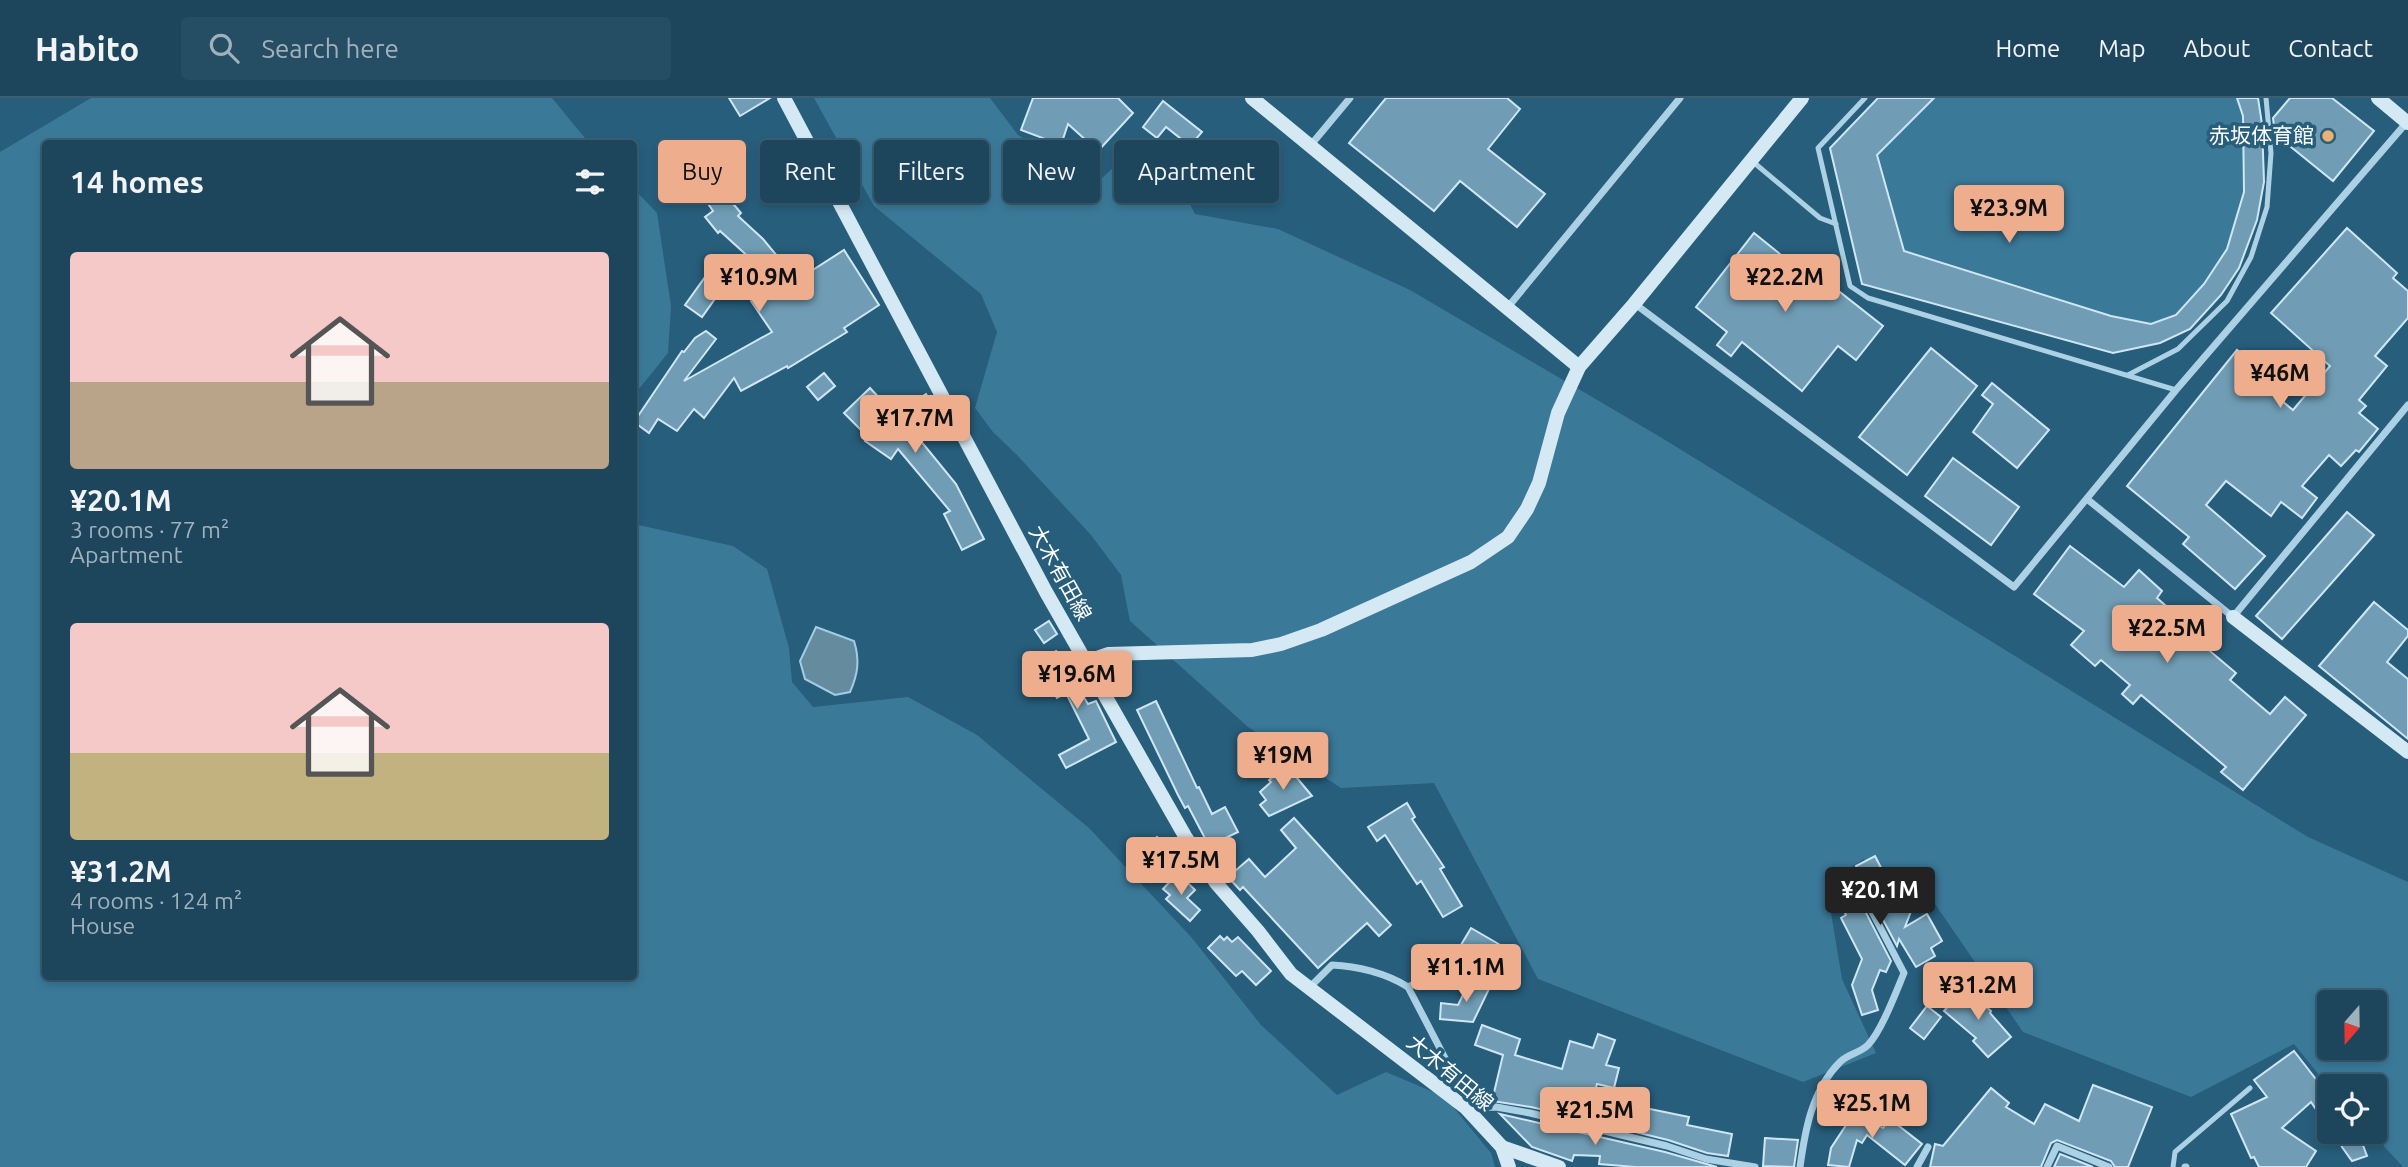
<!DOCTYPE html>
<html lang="en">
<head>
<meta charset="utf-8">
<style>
  :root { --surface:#1d465d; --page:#254d63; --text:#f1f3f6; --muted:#a0b1bc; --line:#3b5e72; --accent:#eead8d }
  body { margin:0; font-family:Ubuntu,"Noto Sans JP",sans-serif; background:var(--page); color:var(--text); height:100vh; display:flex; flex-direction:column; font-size:26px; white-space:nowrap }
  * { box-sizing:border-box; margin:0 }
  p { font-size:23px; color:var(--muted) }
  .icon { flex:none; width:38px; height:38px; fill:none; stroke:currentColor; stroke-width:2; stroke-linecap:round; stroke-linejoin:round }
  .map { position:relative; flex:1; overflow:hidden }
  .drawer { position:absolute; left:42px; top:42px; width:595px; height:840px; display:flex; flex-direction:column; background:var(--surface); border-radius:7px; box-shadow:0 4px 10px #0003,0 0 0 2px var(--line) }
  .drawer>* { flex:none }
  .hud { position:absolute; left:658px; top:42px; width:665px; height:63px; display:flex; gap:14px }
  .needle { width:46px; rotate:200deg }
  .controls { position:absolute; left:2317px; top:892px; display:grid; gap:14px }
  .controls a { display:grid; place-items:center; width:70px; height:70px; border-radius:7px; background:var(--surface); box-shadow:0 4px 10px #0003,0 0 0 2px var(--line); font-size:35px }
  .price { position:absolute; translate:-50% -60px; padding:0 16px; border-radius:7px; background:var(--accent); color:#111; font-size:23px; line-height:46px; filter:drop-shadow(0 2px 4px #0008) }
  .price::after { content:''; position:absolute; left:50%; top:42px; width:21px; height:16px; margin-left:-10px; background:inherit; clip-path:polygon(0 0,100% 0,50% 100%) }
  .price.current { background:#222; color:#fff }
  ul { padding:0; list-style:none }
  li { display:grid; align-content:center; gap:14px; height:371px; padding:0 28px }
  li span { display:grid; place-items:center; height:217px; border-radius:7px; color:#555 }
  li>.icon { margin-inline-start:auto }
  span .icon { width:126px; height:126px; fill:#fffc; stroke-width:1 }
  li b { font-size:30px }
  h2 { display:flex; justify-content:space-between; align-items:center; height:84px; padding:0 28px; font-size:30px }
  .pill { padding:0 24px; border-radius:7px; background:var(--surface); box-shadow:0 4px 10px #0003,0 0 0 2px var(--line); font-size:24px; line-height:63px }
  .pill.current { background:var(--accent); color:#111 }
  header { display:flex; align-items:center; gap:42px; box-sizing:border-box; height:98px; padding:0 35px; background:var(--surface); border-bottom:2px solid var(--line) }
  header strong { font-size:33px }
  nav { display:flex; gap:38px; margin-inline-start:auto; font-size:24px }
  .search { width:490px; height:63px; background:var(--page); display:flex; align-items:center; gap:18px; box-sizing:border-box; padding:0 24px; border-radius:7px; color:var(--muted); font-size:26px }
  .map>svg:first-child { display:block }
  .green { fill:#3b7999; fill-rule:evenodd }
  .water { fill:#658b9f; stroke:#a1cee4; stroke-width:2 }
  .building { fill:#709db5; stroke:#cfe7f4; stroke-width:2 }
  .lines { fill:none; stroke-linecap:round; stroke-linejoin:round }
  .lane { stroke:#acd1e4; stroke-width:5 }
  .street { stroke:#acd1e4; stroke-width:7 }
  .secondary { stroke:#d5e9f4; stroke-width:14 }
  .poi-dot { fill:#ecb073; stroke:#275e7c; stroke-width:2.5 }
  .labels { text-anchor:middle; stroke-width:7; stroke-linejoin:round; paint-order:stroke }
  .poi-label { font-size:21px; fill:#fff; stroke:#275e7c; text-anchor:end }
  .street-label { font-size:21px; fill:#fff; stroke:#275e7c }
</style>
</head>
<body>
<header>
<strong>Habito</strong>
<div class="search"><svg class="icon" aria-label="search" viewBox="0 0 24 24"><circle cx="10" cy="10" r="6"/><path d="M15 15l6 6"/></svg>Search here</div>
<nav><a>Home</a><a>Map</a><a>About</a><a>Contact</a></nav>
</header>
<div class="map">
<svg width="2408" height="1069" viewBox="0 0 2408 1069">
  <rect width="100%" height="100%" fill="#275e7c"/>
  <g class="green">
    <path d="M91,0H552L589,45L46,46V878H634V426L733,448L767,471L789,550L792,584L813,609L908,599L977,637L1089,730L1192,840L1261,927L1337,997L1386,974L1445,999L1491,1055L1495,1069H0V54Z"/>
    <path d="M814,0H990L1018,37L1099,83L1139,45L1161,51L1195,116L1278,131L1410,192L1662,340L2308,739L2408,784V1069H2403L2371,1034H2375V989H2329L2294,946L2191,999L2023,934L1935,806L1864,761L1826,785L1842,881L1876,955L1803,984L1538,881L1434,685L1341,690L1248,629L1130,523L1121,477L1091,437L1016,356L993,334L975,310L997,234L981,196L874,108ZM2329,905H2375V950H2329Z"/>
    <path d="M1878,0H2258L2265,75L2257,123L2239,170L2160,245L2113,255L1862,186L1830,50Z"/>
    <path d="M634,91L657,115L671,208L668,255L634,297Z"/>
  </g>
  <path class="water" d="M816,529L854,543C860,562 858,576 850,594L835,597L805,581L800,563Z"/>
  <g class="building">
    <path d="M729,0H770L740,18Z"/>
    <path d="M1033,0H1118L1133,15L1098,53L1068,26L1061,47L1021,32Z"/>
    <path d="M1386,0H1507L1520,11L1488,51L1545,96L1517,129L1460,83L1434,113L1349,45Z"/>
    <path d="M1878,0H1934L1877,57L1904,153L2111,218L2151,226L2176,217L2204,186L2227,151L2244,94L2243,18L2237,0H2258L2262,26L2264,84L2257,122L2239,170L2221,197L2190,231L2160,245L2113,255L1862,186L1830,50Z"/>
    <path d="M2290,0H2332L2374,33L2333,83L2275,36L2273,20Z"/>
    <path d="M1163,3L1202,34L1190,48L1166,29L1157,40L1143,29Z"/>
    <path d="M728,53L742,72L718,88L741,115L738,118L763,141L797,182L844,152L879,207L844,230L847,234L788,270L787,268L741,293L734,280L704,320L694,311L677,333L658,321L649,335L634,324L682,253L684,254L695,240L706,233L716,241L684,283L772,234L751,203L763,196L742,173L753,163L720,133L718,135L705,119L713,113L690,79Z"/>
    <path d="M2347,130L2397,175L2393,180L2408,193V220L2375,258L2387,268L2359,302L2366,308L2359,315L2378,331L2359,354L2356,352L2341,368L2329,357L2302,388L2317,400L2302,420L2281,404L2271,418L2226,383L2206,407L2265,458L2235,491L2183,446L2189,439L2127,388L2237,252L2267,276L2260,285L2293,312L2330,268L2271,215Z"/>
    <path d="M1754,135L1817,186L1822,180L1883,228L1856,262L1838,248L1802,293L1742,244L1731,258L1717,247L1727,234L1696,209Z"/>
    <path d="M713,168L727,178V184L702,219L685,207Z"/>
    <path d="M1931,250L1977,288L1907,377L1859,339Z"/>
    <path d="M824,275L835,288L818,302L807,289Z"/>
    <path d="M1992,285L2049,332L2017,370L1973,334L1993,306L1982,297Z"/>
    <path d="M870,290L894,316L926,296L938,314L911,331L956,386L984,441L962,452L944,416L950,413L898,351L891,361L865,343L868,339L844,315Z"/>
    <path d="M1953,360L2019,409L1991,447L1925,398Z"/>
    <path d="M2347,414L2374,437L2282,541L2256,518Z"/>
    <path d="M2070,448L2124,489L2139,472L2162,493L2157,500L2182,522L2178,526L2236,575L2230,582L2270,616L2285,599L2306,617L2243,692L2221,674L2226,669L2141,597L2133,606L2122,596L2130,587L2101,562L2095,568L2071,547L2084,533L2034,496Z"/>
    <path d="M2374,504L2408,532V538L2387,564L2408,581V641L2319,568Z"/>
    <path d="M1049,523L1057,536L1044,545L1035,532Z"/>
    <path d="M1056,553L1088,606L1096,603L1116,644L1066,670L1059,657L1089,641L1066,595L1057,600L1036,565Z"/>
    <path d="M1156,603L1197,690L1199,689L1212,716L1225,709L1238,734L1209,748L1188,708L1185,710L1178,697L1137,612Z"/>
    <path d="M1287,668L1312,698L1269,718L1260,707L1266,702L1260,694L1271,684L1269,682Z"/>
    <path d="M1407,705L1415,719L1412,721L1444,769L1440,771L1462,808L1443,819L1421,783L1417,786L1385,737L1377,743L1368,729Z"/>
    <path d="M1294,720L1391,827L1379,838L1367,825L1318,870L1243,789L1240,792L1228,779L1249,761L1265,779L1296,750L1281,732Z"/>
    <path d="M1157,739L1180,757L1167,773L1145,755Z"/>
    <path d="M1875,758L1894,795L1915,803L1905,829L1927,816L1942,843L1931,850L1935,858L1916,869L1899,841L1897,848L1874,805L1870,802L1864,804V811L1891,863L1886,874L1880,872L1872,892L1878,912L1862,917L1852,887L1862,861L1841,820L1846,817L1830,786L1858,772L1856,768Z"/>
    <path d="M1178,775L1195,792L1187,800L1200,812L1190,823L1166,801L1170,797L1163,791Z"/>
    <path d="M1471,830L1502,848L1492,865L1461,847Z"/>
    <path d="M1220,838L1224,842L1227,839L1232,844L1238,839L1271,873L1256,887L1242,873L1236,878L1208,850Z"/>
    <path d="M1471,881L1489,891L1473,924L1440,921L1441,905L1458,907Z"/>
    <path d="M1964,890L1991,913L1990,915L2011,939L1988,959L1973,943L1976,940L1944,913Z"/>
    <path d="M1927,908L1941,919L1924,941L1910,930Z"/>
    <path d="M1482,927L1520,941L1515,957L1562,971L1570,943L1593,950L1598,936L1615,942L1606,967L1619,970L1614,990L1597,986L1587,1022L1531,1009L1492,1003L1503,957L1475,947Z"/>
    <path d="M2294,953L2329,998V1031L2311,1004L2282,1030L2316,1053L2306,1069H2259L2254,1059L2251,1060L2231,1016L2267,999L2254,982Z"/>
    <path d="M2093,987L2152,1009L2128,1069H2115L2111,1063L2057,1042L2051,1045L2041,1069H1930L1935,1046L1943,1048L1991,990L2009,1005L2006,1009L2034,1026L2045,1006L2079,1023Z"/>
    <path d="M1624,991L1647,994L1645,1010L1689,1019L1687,1027L1732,1036L1728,1058L1707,1055L1668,1042L1619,1030Z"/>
    <path d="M1856,1012L1883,1030L1890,1021L1922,1046L1905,1067L1867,1037L1862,1045L1857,1042L1849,1069L1828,1067L1831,1050Z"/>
    <path d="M1500,1016L1665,1054L1717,1069H1635L1599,1066L1600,1058L1574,1057L1572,1063L1532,1049Z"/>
    <path d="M2349,1034H2358L2367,1058L2352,1063L2342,1049L2338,1038Z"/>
    <path d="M1765,1040L1798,1042L1794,1069L1763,1068Z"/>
    <path d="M2060,1056L2093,1069H2054Z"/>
  </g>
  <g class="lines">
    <g class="lane">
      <path d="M1865,0L1818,50L1850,188L1868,200L2176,292"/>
      <path d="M1752,63L1820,120L1836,126"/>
      <path d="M2128,277L2178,251L2227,203L2251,159L2267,109L2271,55L2266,0"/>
      <path d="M2173,1069L2175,1054L2250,990"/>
    </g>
    <g class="street">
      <path d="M1310,48L1350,0"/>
      <path d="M1635,206L2014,489L2176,292L2407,24"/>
      <path d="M1508,209L1680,0"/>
      <path d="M2087,401L2233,519L2408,307"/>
      <path d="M1408,889L1458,985L1457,1002"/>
      <path d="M1309,890L1332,867C1357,868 1386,875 1408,889L1421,883L1433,853"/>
      <path d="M1469,1010L1496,1009L1530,1015L1667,1048L1706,1061L1755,1069"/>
      <path d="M1800,1069C1805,1032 1812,992 1840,964C1848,956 1860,955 1868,947C1882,932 1896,894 1904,875L1869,808"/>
      <path d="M1917,1069L1928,1049"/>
      <path d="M2047,1069L2057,1048L2109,1069"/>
      <path d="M2185,1069H2186"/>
    </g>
    <g class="secondary">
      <path d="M784,0L1046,494L1185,738L1216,785L1258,833L1291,876L1466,1010L1502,1049L1509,1069"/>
      <path d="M1252,0L1579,269"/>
      <path d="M2378,0L2408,25"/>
      <path d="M2233,519L2408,654"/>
      <path d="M1085,564L1108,556L1252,552L1281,546L1321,532L1471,464L1508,439L1527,411L1539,385L1558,315L1579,269L1634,206L1802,0"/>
      <path d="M1502,1049L1559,1069"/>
    </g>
  </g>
  <circle class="poi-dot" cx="2328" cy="38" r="7"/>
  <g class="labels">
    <g class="poi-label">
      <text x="2314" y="45">赤坂体育館</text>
    </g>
    <g class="street-label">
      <text transform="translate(1060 475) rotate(61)" y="7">大木有田線</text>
      <text transform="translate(1450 975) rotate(40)" y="7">大木有田線</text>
    </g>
  </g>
</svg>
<div class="controls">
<a><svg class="needle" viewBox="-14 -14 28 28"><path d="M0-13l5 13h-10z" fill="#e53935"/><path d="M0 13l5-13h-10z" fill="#a0b1bc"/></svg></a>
<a><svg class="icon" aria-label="locate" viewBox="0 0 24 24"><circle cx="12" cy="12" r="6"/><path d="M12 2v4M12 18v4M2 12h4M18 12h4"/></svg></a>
</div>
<b class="price" style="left:2009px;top:147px">¥23.9M</b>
<b class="price" style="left:759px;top:216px">¥10.9M</b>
<b class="price" style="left:1785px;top:216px">¥22.2M</b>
<b class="price" style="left:2280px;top:312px">¥46M</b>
<b class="price" style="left:915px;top:357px">¥17.7M</b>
<b class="price" style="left:2167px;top:567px">¥22.5M</b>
<b class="price" style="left:1077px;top:613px">¥19.6M</b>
<b class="price" style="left:1283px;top:694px">¥19M</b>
<b class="price" style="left:1181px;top:799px">¥17.5M</b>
<b class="price current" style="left:1880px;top:829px">¥20.1M</b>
<b class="price" style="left:1466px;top:906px">¥11.1M</b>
<b class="price" style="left:1978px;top:924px">¥31.2M</b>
<b class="price" style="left:1872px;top:1042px">¥25.1M</b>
<b class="price" style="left:1595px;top:1049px">¥21.5M</b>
<div class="hud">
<a class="pill current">Buy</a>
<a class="pill">Rent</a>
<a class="pill">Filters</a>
<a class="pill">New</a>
<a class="pill">Apartment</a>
</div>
<section class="drawer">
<h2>14 homes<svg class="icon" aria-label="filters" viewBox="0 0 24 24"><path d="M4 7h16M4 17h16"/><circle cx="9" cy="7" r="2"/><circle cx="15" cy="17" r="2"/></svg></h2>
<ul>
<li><span style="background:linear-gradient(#f6c9c9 60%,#b9a48a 0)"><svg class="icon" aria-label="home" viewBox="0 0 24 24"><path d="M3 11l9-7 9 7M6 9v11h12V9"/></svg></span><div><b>¥20.1M</b><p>3 rooms · 77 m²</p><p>Apartment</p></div></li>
<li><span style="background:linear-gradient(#f6c9c9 60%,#c2b280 0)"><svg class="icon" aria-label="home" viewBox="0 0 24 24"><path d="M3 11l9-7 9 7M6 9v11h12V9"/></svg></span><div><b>¥31.2M</b><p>4 rooms · 124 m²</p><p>House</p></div></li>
</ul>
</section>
</div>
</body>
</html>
